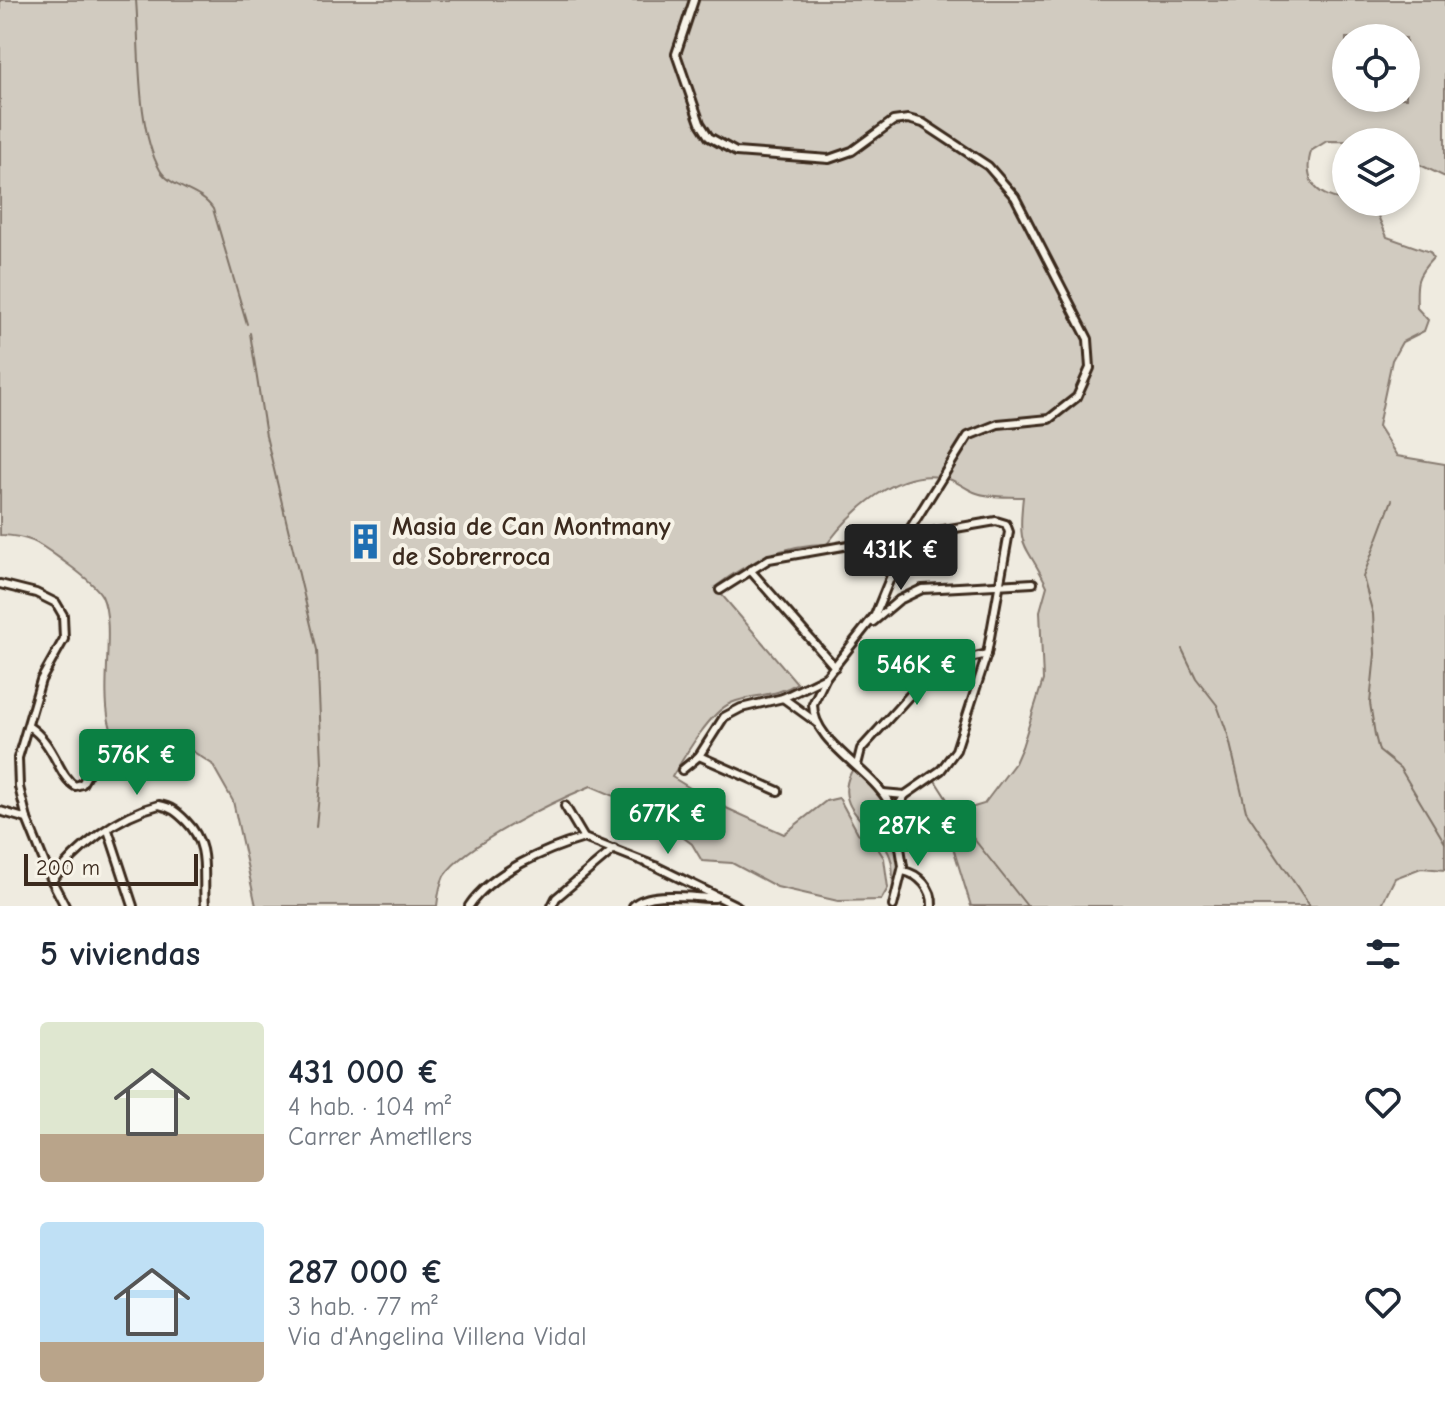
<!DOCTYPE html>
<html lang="es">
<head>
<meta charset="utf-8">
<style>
  :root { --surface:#fff; --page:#f2f2f3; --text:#1f2937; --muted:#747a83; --accent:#0b8043 }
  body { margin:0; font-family:"Comic Neue",sans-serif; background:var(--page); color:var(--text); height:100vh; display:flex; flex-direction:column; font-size:30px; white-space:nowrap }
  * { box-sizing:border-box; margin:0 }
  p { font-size:26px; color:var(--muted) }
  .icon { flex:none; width:44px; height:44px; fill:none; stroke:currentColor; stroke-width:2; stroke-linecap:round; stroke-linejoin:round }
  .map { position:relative; height:906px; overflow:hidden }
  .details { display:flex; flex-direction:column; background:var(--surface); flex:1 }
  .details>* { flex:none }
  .buttons { position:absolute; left:1332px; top:24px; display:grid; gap:16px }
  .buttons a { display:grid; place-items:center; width:88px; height:88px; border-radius:50%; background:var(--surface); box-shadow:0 4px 12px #0003; font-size:40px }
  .scale { position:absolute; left:24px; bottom:20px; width:174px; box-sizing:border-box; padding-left:8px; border:4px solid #3b2a1e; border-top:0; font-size:22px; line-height:28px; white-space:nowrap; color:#3b2a1e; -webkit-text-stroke:6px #f7f3e8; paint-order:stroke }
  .price { position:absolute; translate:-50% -68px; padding:0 18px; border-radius:8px; background:var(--accent); color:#fff; font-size:26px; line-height:52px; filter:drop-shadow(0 2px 4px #0008) }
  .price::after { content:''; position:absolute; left:50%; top:48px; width:24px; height:18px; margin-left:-12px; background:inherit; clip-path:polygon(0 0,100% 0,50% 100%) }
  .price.selected { background:#222; color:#fff }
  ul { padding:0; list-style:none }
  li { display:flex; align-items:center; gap:24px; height:200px; padding:0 40px }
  li span { display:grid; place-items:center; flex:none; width:224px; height:160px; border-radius:8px; color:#555 }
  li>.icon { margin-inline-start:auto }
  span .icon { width:96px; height:96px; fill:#fffc; stroke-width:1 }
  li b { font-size:34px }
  h2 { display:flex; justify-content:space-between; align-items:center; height:96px; padding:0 40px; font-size:34px }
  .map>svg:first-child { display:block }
  .green { fill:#d1cbc0; stroke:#867a6f; stroke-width:2; fill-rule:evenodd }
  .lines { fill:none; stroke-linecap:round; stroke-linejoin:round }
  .stream { stroke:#7e7266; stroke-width:2 }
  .street-casing { stroke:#3b2a1e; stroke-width:12 }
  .street { stroke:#f7f3e8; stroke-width:6 }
  .labels { text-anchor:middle; stroke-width:8; stroke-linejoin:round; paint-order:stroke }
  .poi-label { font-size:26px; font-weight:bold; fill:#3b2a1e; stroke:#f7f3e8; text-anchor:start }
</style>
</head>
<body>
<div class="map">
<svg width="1445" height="906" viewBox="0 0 1445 906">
  <rect width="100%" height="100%" fill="#efebe0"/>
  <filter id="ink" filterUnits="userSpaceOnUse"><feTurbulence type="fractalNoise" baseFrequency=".0125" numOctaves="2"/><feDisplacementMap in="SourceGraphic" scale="16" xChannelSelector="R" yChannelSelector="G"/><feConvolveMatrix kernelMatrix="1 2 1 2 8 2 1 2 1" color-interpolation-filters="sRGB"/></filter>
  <g filter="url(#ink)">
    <g class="green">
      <path d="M0,0H1445V177L1406,158V142L1327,141L1311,151C1298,198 1339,202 1372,202L1387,237L1430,252L1433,258C1415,277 1416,283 1417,308L1428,320L1424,331L1402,342L1392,360L1378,426L1397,456L1445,464V870L1421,868L1395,878L1381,906H971L947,828L964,810L984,804L1015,763L1022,747L1043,680L1040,611L1047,586C1025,540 1017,552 1023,497C1008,496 988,498 974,492C962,487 954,478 940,477C895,470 852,511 827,544C783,544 750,561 715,587L797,683C775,698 754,693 731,703C710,712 684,757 672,777L713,802L784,834L826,801L839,798L858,833L877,847L884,858L888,888L881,900L838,901L777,887L732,863L702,861L692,844L645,809L591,786C555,801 465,844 444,876C440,884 438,897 437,906H256L233,801L212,764L186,747C172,750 151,759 137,755C83,741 121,637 102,596C95,584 77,571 66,563C40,544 32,536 0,535ZM1346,38H1406V98H1346Z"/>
      <path d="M853,769L879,793L885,810H888L900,862L893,894C892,880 895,863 887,850C871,825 830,806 853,769Z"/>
    </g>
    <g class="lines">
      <g class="stream">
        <path d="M136,0C140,49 136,128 160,170C171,189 200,189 213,209L247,324"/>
        <path d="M250,333L266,436L317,650L322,763L316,827"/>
        <path d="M1392,500L1363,577L1373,614L1375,654L1370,703L1375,735L1379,751L1400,768L1445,843"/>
        <path d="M1182,649L1196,678L1217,705L1228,735L1246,811L1310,906"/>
        <path d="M934,779L966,829L1027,906"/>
      </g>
      <defs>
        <g id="street">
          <path d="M694,0L676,54L700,123L709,137L736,152L829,159L852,151L893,121L908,119L923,123L988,166L1015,197L1088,339L1090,368L1077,397L1049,419L998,424L968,436L910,529"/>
          <path d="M750,570L835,667"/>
          <path d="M0,584L36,593L56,603L63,615L64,639L41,680L18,758L19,787L27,819L52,881"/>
          <path d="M720,590L769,559L900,536"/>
          <path d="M873,622L899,600L922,589L1033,583"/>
          <path d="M783,698L816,722"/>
          <path d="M28,726C55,743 58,776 75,786L82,784L106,742"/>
          <path d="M699,756L778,791"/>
          <path d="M857,765L861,749L929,674L949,663L987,654"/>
          <path d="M682,770L699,756L724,717L741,708L783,698L826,677"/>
          <path d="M883,793L905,795"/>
          <path d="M565,806L584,838L655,866L737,906"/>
          <path d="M0,811L27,819"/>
          <path d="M894,814C881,772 813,747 813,704L826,677L875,615L904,544"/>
          <path d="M108,830L133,906"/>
          <path d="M903,871C919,874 933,889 932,906"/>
          <path d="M65,906L52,881C76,848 118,815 159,805C171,807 177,812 186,821C211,846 202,873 205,906"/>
          <path d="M469,906C492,872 546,849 584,838"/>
          <path d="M552,906L556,898L614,849"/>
          <path d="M633,906C649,890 694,898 715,898"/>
          <path d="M893,906L903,866L895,817L897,808L905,795L941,770L956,750L987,654L1009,532L1006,524L996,521L915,535"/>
        </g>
      </defs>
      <use href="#street" class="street-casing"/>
      <use href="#street" class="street"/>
    </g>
  </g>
  <defs>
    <symbol id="building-bare" viewBox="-9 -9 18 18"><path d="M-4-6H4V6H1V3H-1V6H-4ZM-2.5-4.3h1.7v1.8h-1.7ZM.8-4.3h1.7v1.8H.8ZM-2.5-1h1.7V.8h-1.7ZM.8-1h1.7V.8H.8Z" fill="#1f6fb2" stroke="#f7f3e8" stroke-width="2.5" paint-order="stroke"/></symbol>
  </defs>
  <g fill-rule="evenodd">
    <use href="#building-bare" x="340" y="516" width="51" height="51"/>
  </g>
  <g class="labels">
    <g class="poi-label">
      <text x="392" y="535">Masia de Can Montmany<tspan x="392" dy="30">de Sobrerroca</tspan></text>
    </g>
  </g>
</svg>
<div class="buttons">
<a><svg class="icon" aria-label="locate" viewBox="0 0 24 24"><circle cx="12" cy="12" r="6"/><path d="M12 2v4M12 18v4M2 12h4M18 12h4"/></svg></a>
<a><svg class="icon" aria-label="layers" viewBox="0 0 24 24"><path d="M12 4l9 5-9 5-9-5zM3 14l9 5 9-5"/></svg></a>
</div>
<div class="scale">200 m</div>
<b class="price selected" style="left:901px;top:592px">431K €</b>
<b class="price" style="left:917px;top:707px">546K €</b>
<b class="price" style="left:137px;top:797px">576K €</b>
<b class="price" style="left:668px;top:856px">677K €</b>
<b class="price" style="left:918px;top:868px">287K €</b>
</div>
<section class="details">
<h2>5 viviendas<svg class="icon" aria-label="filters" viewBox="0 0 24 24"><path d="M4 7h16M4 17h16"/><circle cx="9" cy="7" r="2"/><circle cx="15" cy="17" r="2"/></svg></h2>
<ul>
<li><span style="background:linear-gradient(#dfe7d0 70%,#b9a48a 0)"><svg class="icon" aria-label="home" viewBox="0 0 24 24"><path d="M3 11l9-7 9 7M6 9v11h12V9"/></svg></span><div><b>431 000 €</b><p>4 hab. · 104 m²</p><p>Carrer Ametllers</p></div><svg class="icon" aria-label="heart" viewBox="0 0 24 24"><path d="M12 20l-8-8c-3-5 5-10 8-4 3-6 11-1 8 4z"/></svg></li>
<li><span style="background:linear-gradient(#bfe0f5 75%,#b9a48a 0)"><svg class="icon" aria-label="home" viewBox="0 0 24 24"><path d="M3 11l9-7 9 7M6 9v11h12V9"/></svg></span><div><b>287 000 €</b><p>3 hab. · 77 m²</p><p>Via d'Angelina Villena Vidal</p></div><svg class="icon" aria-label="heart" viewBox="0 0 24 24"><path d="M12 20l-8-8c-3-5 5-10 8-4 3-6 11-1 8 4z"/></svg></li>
</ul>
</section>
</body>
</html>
